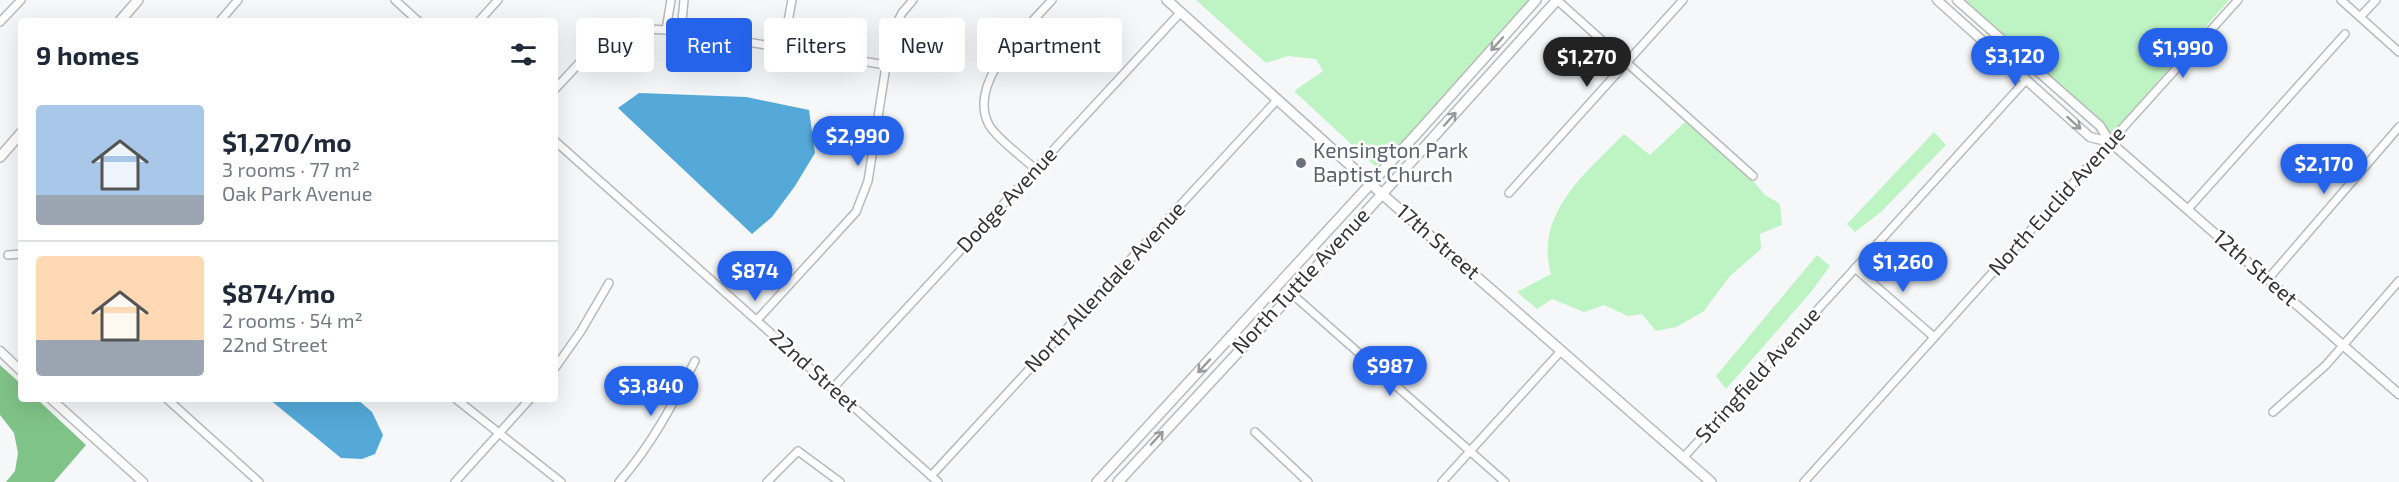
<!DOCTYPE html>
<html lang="en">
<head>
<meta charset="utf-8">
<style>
  :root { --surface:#fff; --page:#f2f2f3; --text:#1f2937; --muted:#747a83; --line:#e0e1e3; --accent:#2563eb }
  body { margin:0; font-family:"Exo 2",sans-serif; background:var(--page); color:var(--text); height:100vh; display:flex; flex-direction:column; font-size:22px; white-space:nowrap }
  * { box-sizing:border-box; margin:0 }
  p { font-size:20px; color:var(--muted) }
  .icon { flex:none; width:33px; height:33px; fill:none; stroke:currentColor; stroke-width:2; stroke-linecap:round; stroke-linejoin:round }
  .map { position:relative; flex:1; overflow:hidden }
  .side { position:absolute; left:18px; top:18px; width:540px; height:384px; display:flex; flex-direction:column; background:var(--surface); border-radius:6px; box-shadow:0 6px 24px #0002 }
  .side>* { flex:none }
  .guide { position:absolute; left:576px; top:18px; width:570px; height:54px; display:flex; gap:12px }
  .price { position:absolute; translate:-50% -51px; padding:0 14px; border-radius:21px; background:var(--accent); color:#fff; font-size:20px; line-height:39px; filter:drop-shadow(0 2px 3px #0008) }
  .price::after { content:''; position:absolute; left:50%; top:36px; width:18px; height:14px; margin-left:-9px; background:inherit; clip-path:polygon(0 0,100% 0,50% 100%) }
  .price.current { background:#222; color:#fff }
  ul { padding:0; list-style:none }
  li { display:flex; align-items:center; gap:18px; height:150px; padding:0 18px }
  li+li { border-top:2px solid var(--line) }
  li span { display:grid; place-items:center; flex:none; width:168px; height:120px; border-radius:6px; color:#555 }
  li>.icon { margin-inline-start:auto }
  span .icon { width:72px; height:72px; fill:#fffc; stroke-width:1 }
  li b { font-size:26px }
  h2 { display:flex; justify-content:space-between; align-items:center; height:72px; padding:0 18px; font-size:26px }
  .tag { padding:0 21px; border-radius:6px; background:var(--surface); box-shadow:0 6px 24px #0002; font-size:21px; line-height:54px }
  .tag.current { background:var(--accent); color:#fff }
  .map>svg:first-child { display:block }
  .green { fill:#bef4c3 }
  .forest { fill:#80c388 }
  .water { fill:#54a9d9 }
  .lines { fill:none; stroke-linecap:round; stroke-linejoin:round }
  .minor-casing { stroke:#b8b9bb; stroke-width:10 }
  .tertiary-casing { stroke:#b8b9bb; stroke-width:11 }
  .secondary-casing { stroke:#b8b9bb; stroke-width:12 }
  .minor { stroke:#fff; stroke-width:7 }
  .tertiary { stroke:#fff; stroke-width:8 }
  .secondary { stroke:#fff; stroke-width:9 }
  .oneway { stroke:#9a9a9a }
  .worship-dot { fill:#6b7280; stroke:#fff; stroke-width:2 }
  .labels { text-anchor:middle; stroke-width:5; stroke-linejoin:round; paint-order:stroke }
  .worship-label { font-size:21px; fill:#5b616d; stroke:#fff; text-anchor:start }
  .street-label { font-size:21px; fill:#343435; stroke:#fff }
</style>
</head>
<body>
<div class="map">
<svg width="2399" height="482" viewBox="0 0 2399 482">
  <rect width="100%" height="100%" fill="#f6f7f9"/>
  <g class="green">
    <path d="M1196,0H1530L1378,169L1294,91L1323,71L1316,59L1288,56L1266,63Z"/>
    <path d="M1964,0H2229L2111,135L2103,122Z"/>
    <path d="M1685,122L1754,182L1765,195L1780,204L1782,225L1760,234L1761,249L1730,276L1703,312L1676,327L1656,331L1642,314L1628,316L1604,305L1584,312L1552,299L1537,309L1517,292L1551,274C1534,213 1586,173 1624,134L1650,155Z"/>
    <path d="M1934,132L1946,145L1881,212L1855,232L1847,224Z"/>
    <path d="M1817,255L1830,266L1811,292L1726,389L1716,376Z"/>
  </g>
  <path class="forest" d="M0,365L21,384V399H37L86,445L54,482H6L15,471L18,453L14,433L0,415Z"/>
  <g class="water">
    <path d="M639,93L746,97L809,110L815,153L795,186L772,217L752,234L618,108Z"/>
    <path d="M269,399H357L372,412L383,435L375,454L362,459L341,458Z"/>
  </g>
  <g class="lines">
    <defs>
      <g id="minor">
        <path d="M395,0L418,21"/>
        <path d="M1557,0L1753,176"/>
        <path d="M2341,0L2399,52"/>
        <path d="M2360,17L2376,0"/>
        <path d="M220,21L238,0"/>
        <path d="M479,21L498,0"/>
        <path d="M0,22L21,0"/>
        <path d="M666,30L671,0"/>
        <path d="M681,31L684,0"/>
        <path d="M783,48L792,0"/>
        <path d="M555,89L600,41L612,33L633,28L681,31L886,65"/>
        <path d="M555,141L938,482"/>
        <path d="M1036,170C1023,157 998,140 989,125C966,82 1027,28 1052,0"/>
        <path d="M1509,193L1683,0"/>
        <path d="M2188,209L2345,34"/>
        <path d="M8,255L21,254"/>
        <path d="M1855,268L1934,337"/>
        <path d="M2268,279L2399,127"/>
        <path d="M1292,294L1505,482"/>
        <path d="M757,320L856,212L868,181L891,34L902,13L913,0"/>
        <path d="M555,368L581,331L609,283"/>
        <path d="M833,388L1181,12"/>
        <path d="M167,399L259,482"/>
        <path d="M456,399L561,482"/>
        <path d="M2273,412L2326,365L2399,281"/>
        <path d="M1255,432L1308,482"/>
        <path d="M1683,458L2026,80"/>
        <path d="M931,476L1278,99"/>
        <path d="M455,482L530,399"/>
        <path d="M619,482C651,446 673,404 695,361"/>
        <path d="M767,482L798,451L840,482"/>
        <path d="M1442,482L1561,351"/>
        <path d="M1804,482L2238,0"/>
      </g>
      <g id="tertiary">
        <path d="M1937,0L2090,137L2110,142"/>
        <path d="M1957,0L2100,126L2110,142L2399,394"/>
        <path d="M0,351L21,371"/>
        <path d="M51,399L143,482"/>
      </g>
      <g id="secondary">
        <path d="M1167,0L1382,194L1711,482"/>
        <path d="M120,21L138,0"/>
        <path d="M0,157L21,133"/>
        <path d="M1097,482L1421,129L1536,0"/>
        <path d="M1118,482L1292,294L1557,0"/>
      </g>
    </defs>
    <use href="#minor" class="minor-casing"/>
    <use href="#tertiary" class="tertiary-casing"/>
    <use href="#secondary" class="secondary-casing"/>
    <use href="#minor" class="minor"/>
    <use href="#tertiary" class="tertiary"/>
    <use href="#secondary" class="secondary"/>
  </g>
  <defs><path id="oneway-shaft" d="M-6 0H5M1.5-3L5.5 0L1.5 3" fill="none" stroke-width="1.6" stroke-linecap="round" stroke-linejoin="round" transform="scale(1.5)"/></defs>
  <g class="oneway">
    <use href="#oneway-shaft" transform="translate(1497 44) rotate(132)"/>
    <use href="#oneway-shaft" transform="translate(1450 119) rotate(-48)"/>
    <use href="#oneway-shaft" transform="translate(2074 123) rotate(42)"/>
    <use href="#oneway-shaft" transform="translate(1204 366) rotate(133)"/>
    <use href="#oneway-shaft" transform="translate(1157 438) rotate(-47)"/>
  </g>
  <circle class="worship-dot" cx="1301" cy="163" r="6"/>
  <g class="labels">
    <g class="worship-label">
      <text x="1313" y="158">Kensington Park<tspan x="1313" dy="24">Baptist Church</tspan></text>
    </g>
    <g class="street-label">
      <text transform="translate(1007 200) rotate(-47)" y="7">Dodge Avenue</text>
      <text transform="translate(2057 201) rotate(-48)" y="7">North Euclid Avenue</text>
      <text transform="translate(1438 242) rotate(41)" y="7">17th Street</text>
      <text transform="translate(2255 268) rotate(41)" y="7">12th Street</text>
      <text transform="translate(1301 281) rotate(-47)" y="7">North Tuttle Avenue</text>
      <text transform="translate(1105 287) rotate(-47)" y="7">North Allendale Avenue</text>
      <text transform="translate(814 371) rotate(42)" y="7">22nd Street</text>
      <text transform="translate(1758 375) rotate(-48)" y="7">Stringfield Avenue</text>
    </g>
  </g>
</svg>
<b class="price" style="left:2183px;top:79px">$1,990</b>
<b class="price" style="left:2015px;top:87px">$3,120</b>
<b class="price current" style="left:1587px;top:88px">$1,270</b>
<b class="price" style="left:858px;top:167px">$2,990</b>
<b class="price" style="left:2324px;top:195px">$2,170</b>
<b class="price" style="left:1903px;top:293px">$1,260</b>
<b class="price" style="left:755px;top:302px">$874</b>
<b class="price" style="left:1390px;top:397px">$987</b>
<b class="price" style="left:651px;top:417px">$3,840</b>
<div class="guide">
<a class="tag">Buy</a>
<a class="tag current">Rent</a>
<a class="tag">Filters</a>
<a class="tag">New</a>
<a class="tag">Apartment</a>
</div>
<section class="side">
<h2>9 homes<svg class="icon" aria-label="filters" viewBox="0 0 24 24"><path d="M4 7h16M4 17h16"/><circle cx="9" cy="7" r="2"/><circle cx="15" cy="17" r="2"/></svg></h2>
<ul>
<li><span style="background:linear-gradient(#a9c7e8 75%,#9aa5b1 0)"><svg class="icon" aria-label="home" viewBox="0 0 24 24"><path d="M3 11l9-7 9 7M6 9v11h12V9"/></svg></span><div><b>$1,270/mo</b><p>3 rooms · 77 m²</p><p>Oak Park Avenue</p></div></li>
<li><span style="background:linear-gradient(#ffd9b3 70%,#9aa5b1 0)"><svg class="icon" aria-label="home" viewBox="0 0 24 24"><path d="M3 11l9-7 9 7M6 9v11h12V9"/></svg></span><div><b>$874/mo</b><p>2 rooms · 54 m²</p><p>22nd Street</p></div></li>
</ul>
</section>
</div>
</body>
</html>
